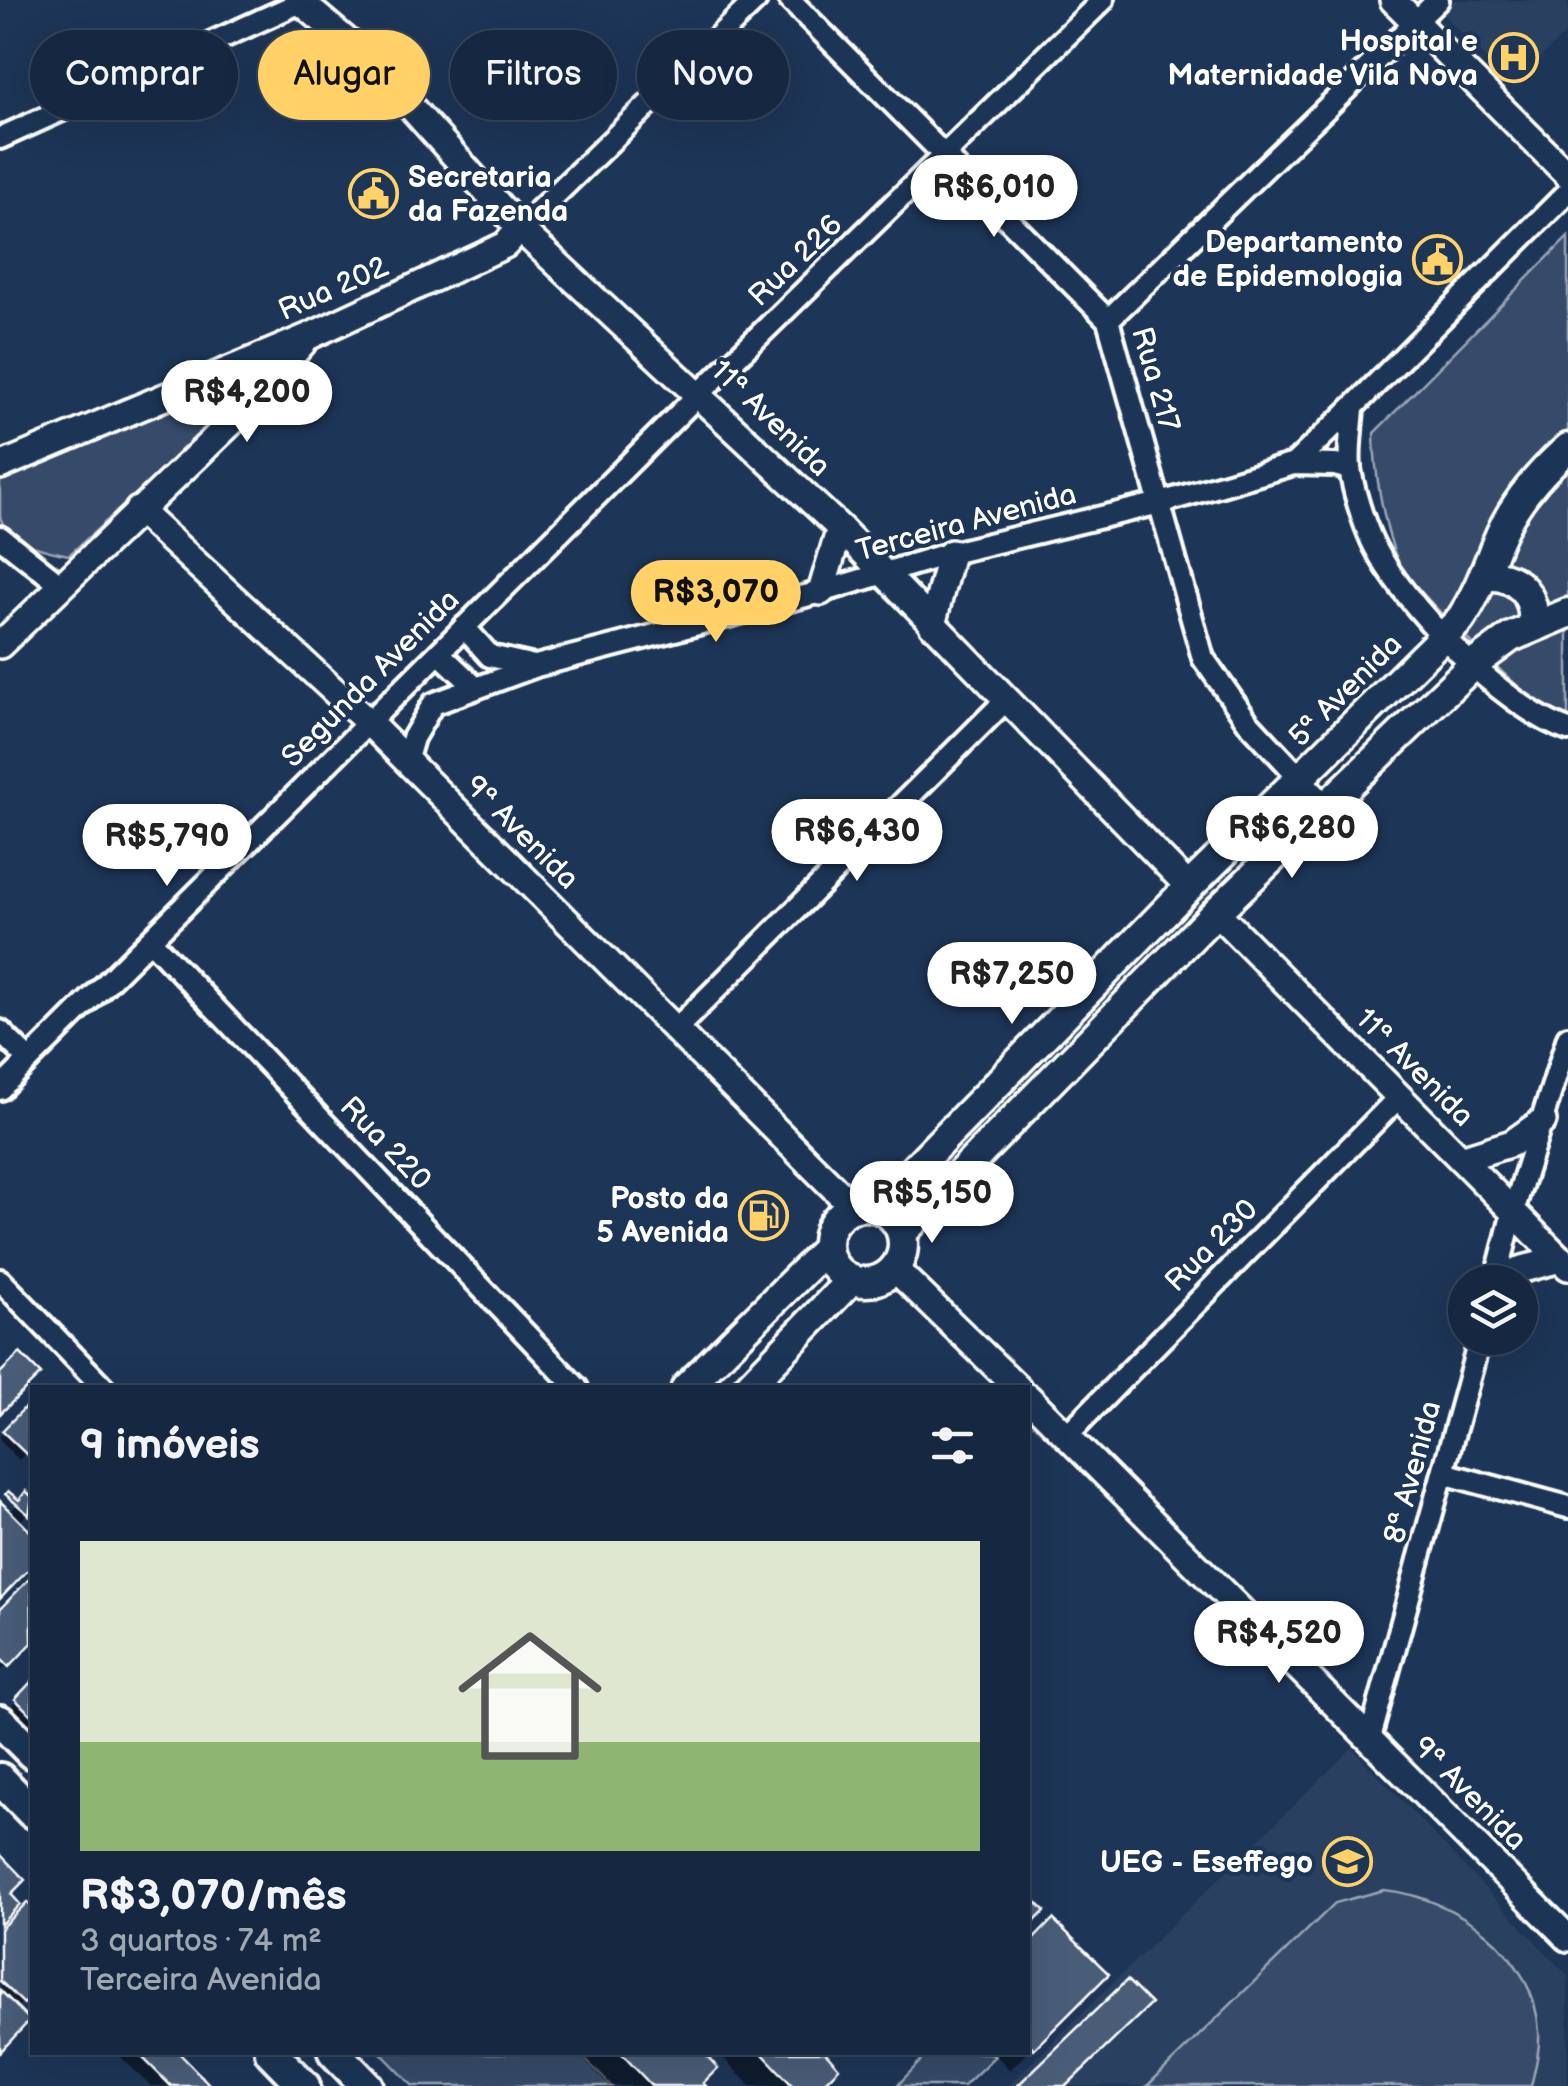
<!DOCTYPE html>
<html lang="pt">
<head>
<meta charset="utf-8">
<style>
  :root { --surface:#162841; --page:#23344c; --text:#f1f3f6; --muted:#9ea6b1; --line:#35445a; --accent:#ffd166 }
  body { margin:0; font-family:"Balsamiq Sans",sans-serif; background:var(--page); color:var(--text); height:100vh; display:flex; flex-direction:column; font-size:38px; white-space:nowrap }
  * { box-sizing:border-box; margin:0 }
  p { font-size:32px; color:var(--muted) }
  .icon { flex:none; width:55px; height:55px; fill:none; stroke:currentColor; stroke-width:2; stroke-linecap:round; stroke-linejoin:round }
  .map { position:relative; flex:1; overflow:hidden }
  .side { position:absolute; left:30px; top:1385px; width:1000px; height:670px; display:flex; flex-direction:column; background:var(--surface); border-radius:0px; box-shadow:0 10px 40px #0002,0 0 0 2px var(--line) }
  .side>* { flex:none }
  .banner { position:absolute; left:30px; top:30px; width:1000px; height:90px; display:flex; gap:20px }
  .fabs { position:absolute; left:1448px; top:1265px; display:grid; gap:20px }
  .fabs a { display:grid; place-items:center; width:90px; height:90px; border-radius:50%; background:var(--surface); box-shadow:0 10px 40px #0002,0 0 0 2px var(--line); font-size:50px }
  .price { position:absolute; translate:-50% -85px; padding:0 22px; border-radius:35px; background:#fff; color:#222; font-size:32px; line-height:65px; filter:drop-shadow(0 2px 5px #0008) }
  .price::after { content:''; position:absolute; left:50%; top:60px; width:30px; height:22px; margin-left:-15px; background:inherit; clip-path:polygon(0 0,100% 0,50% 100%) }
  .price.current { background:var(--accent); color:#111 }
  ul { padding:0; list-style:none }
  li { display:grid; align-content:center; gap:20px; height:530px; padding:0 50px }
  li span { display:grid; place-items:center; height:310px; border-radius:0px; color:#555 }
  li>.icon { margin-inline-start:auto }
  span .icon { width:180px; height:180px; fill:#fffc; stroke-width:1 }
  li b { font-size:42px }
  h2 { display:flex; justify-content:space-between; align-items:center; height:120px; padding:0 50px; font-size:42px }
  .tag { padding:0 35px; border-radius:45px; background:var(--surface); box-shadow:0 10px 40px #0002,0 0 0 2px var(--line); font-size:35px; line-height:90px }
  .tag.current { background:var(--accent); color:#111 }
  .map>svg:first-child { display:block }
  .built { fill:#2a4161 }
  .green { fill:#364b69; stroke:#9aa5b4; stroke-width:2.5 }
  .shadow { fill:#0007 }
  .building { fill:#4a5d79; stroke:#fff; stroke-width:2.5 }
  .lines { fill:none; stroke-linecap:round; stroke-linejoin:round }
  .minor-casing { stroke:#fff; stroke-width:28 }
  .tertiary-casing { stroke:#fff; stroke-width:32 }
  .secondary-casing { stroke:#fff; stroke-width:35 }
  .primary-casing { stroke:#fff; stroke-width:38 }
  .minor { stroke:#1d3557; stroke-width:20 }
  .tertiary { stroke:#1d3557; stroke-width:25 }
  .secondary { stroke:#1d3557; stroke-width:28 }
  .primary { stroke:#1d3557; stroke-width:30 }
  .labels { text-anchor:middle; stroke-width:8; stroke-linejoin:round; paint-order:stroke }
  .poi-label { font-size:30px; font-weight:bold; fill:#fff; stroke:#1d3557; text-anchor:end }
  .street-label { font-size:30px; fill:#fff; stroke:#1d3557 }
</style>
</head>
<body>
<div class="map">
<svg width="1568" height="2086" viewBox="0 0 1568 2086">
  <rect width="100%" height="100%" fill="#1d3557"/>
  <filter id="ink" filterUnits="userSpaceOnUse"><feTurbulence type="fractalNoise" baseFrequency=".01" numOctaves="2"/><feDisplacementMap in="SourceGraphic" scale="20" xChannelSelector="R" yChannelSelector="G"/><feConvolveMatrix kernelMatrix="1 2 1 2 8 2 1 2 1" color-interpolation-filters="sRGB"/></filter>
  <g filter="url(#ink)">
    <g class="built">
      <path d="M1449,0H1568V31L1512,85L1439,10Z"/>
      <path d="M1352,1748L1568,1976V2083L1565,2086H1008Z"/>
    </g>
    <g class="green">
      <path d="M1568,237V719C1565,718 1556,716 1553,714C1529,701 1408,585 1398,562C1384,527 1374,471 1374,433Z"/>
      <path d="M214,383L227,411L69,555C47,551 6,543 0,516C0,503 0,488 0,475Z"/>
      <path d="M1384,1890C1455,1897 1535,1953 1539,2032C1540,2050 1535,2069 1531,2086H1147L1335,1903Z"/>
      <path d="M929,2052L991,2053L995,2056L964,2086H897Z"/>
      <path d="M381,2053H579L611,2086H413Z"/>
    </g>
    <g class="shadow">
      <path d="M32,1404V1446L19,1460L0,1441V1436Z"/>
      <path d="M26,1495L32,1500V1508L19,1523L30,1534L32,1531V1562L0,1595V1504L9,1513Z"/>
      <path d="M31,1580L32,1640L0,1672V1612Z"/>
      <path d="M32,1685V1720L24,1728L6,1711Z"/>
      <path d="M32,1897V1992L16,2009L0,2048V1933Z"/>
      <path d="M1053,1923L1105,1974L1010,2070L993,2052H1028V1949Z"/>
      <path d="M116,2052H174L207,2086H150Z"/>
      <path d="M576,2052H700V2083L702,2086H608Z"/>
      <path d="M718,2052H821L818,2086H750Z"/>
    </g>
    <g class="building">
      <path d="M20,1353L41,1374L0,1414V1373Z"/>
      <path d="M32,1400V1450L27,1455L2,1431Z"/>
      <path d="M8,1491L19,1500L26,1491L32,1497L29,1515L5,1494Z"/>
      <path d="M0,1501L32,1533V1566L0,1599Z"/>
      <path d="M31,1577L32,1643L9,1667L0,1658V1609Z"/>
      <path d="M32,1681V1716L15,1699Z"/>
      <path d="M0,1854L25,1880L11,1894L20,1904L0,1925Z"/>
      <path d="M1028,1894L1045,1911L1028,1928Z"/>
      <path d="M27,1902L32,1907V1995L24,2004L0,1981V1929Z"/>
      <path d="M1053,1919L1109,1974L1034,2049L1028,2042V1945Z"/>
      <path d="M1127,1980L1151,2004L1066,2086H1017Z"/>
      <path d="M0,1990L30,2020L0,2052Z"/>
      <path d="M137,2052H178L211,2086H171Z"/>
      <path d="M620,2052H703L718,2068L703,2083L706,2086H652Z"/>
      <path d="M761,2052H825L839,2068L821,2086H793Z"/>
    </g>
    <g class="lines">
      <defs>
        <g id="minor">
          <path d="M790,0L1108,320L1203,658L1248,722L1328,808"/>
          <path d="M0,138L301,2"/>
          <path d="M1568,192L1353,407C1352,427 1348,448 1350,468C1353,490 1363,521 1372,541C1401,603 1504,708 1568,730"/>
          <path d="M520,229L756,0"/>
          <path d="M1108,320L1438,0"/>
          <path d="M1294,464L1353,407"/>
          <path d="M0,537L61,585"/>
          <path d="M464,627L490,656L534,666"/>
          <path d="M439,653L475,687"/>
          <path d="M406,762L413,738L433,704L536,666L821,592L951,553L1160,503L1294,464L1335,465L1350,469"/>
          <path d="M151,941L577,1388"/>
          <path d="M0,1031L29,1060"/>
          <path d="M674,1031L1005,701"/>
          <path d="M0,1089L699,394L1103,0"/>
          <path d="M0,1280L104,1388"/>
          <path d="M1495,1282L1513,1212L1568,1037"/>
          <path d="M1067,1435L1398,1098"/>
          <path d="M1443,1473L1568,1507"/>
          <path d="M1370,1738L1480,1338"/>
        </g>
        <g id="tertiary">
          <path d="M1393,0L1568,175"/>
          <path d="M301,2L367,58L520,229L840,528L1189,887"/>
          <path d="M0,466L310,336L505,245L520,229"/>
          <path d="M138,510L368,722L853,1207"/>
          <path d="M821,592L840,528"/>
          <path d="M932,625L951,553"/>
          <path d="M0,645L236,418L303,343"/>
          <path d="M1216,912L1568,1267"/>
          <path d="M1461,1159L1512,1143L1543,1121"/>
          <path d="M895,1269L1018,1388"/>
          <path d="M1496,1281L1519,1270L1561,1259"/>
          <path d="M1028,1397L1568,1938"/>
        </g>
        <g id="secondary">
          <path d="M1485,576C1517,574 1536,594 1533,626"/>
          <circle cx="865" cy="1244" r="38"/>
          <path d="M877,1207L1189,887L1460,620C1477,595 1486,569 1497,542C1512,505 1538,474 1568,448"/>
          <path d="M902,1233L1216,912L1473,665L1511,637L1568,613"/>
          <path d="M686,1388L826,1249"/>
          <path d="M747,1388L851,1280"/>
        </g>
        <g id="primary">
          <path d="M0,1721L32,1753"/>
          <path d="M0,1779L32,1812"/>
          <path d="M271,2052L304,2086"/>
          <path d="M334,2052L367,2086"/>
        </g>
      </defs>
      <use href="#minor" class="minor-casing"/>
      <use href="#tertiary" class="tertiary-casing"/>
      <use href="#secondary" class="secondary-casing"/>
      <use href="#primary" class="primary-casing"/>
      <use href="#minor" class="minor"/>
      <use href="#tertiary" class="tertiary"/>
      <use href="#secondary" class="secondary"/>
      <use href="#primary" class="primary"/>
    </g>
  </g>
  <defs>
    <symbol id="hospital-ring" viewBox="-11 -11 22 22"><circle r="9.5" fill="#1d3557" stroke="#ffd166" stroke-width="1.5"/><path d="M-5-5h3v3.5h4V-5h3V5h-3V1.5h-4V5h-3Z" fill="#ffd166"/></symbol>
    <symbol id="civic-ring" viewBox="-11 -11 22 22"><circle r="9.5" fill="#1d3557" stroke="#ffd166" stroke-width="1.5"/><path d="M-.6-6.5H3V-4.5H.6V-3L4-1V1h2V6H-6V1h2V-1L-.6-3ZM-1.2 2.5V6h2.4V2.5Z" fill="#ffd166"/></symbol>
    <symbol id="fuel-ring" viewBox="-11 -11 22 22"><circle r="9.5" fill="#1d3557" stroke="#ffd166" stroke-width="1.5"/><path d="M-5.5-6h7V0h2V4h1.3V-2.5L3-4.5l.8-.8L6-3V5H2.5V1h-1V6h-7ZM-4.2-4.7v3.2H.2V-4.7Z" fill="#ffd166"/></symbol>
    <symbol id="university-ring" viewBox="-11 -11 22 22"><circle r="9.5" fill="#1d3557" stroke="#ffd166" stroke-width="1.5"/><path d="M0-5L7-2L0 1L-7-2ZM-4 1L0 2.5L4 1V4Q0 6-4 4Z" fill="#ffd166"/></symbol>
  </defs>
  <g fill-rule="evenodd">
    <use href="#hospital-ring" x="1486" y="30" width="55" height="55"/>
    <use href="#civic-ring" x="346" y="166" width="55" height="55"/>
    <use href="#civic-ring" x="1410" y="232" width="55" height="55"/>
    <use href="#fuel-ring" x="736" y="1188" width="55" height="55"/>
    <use href="#university-ring" x="1320" y="1834" width="55" height="55"/>
  </g>
  <g class="labels">
    <g class="poi-label">
      <text x="1478" y="51">Hospital e<tspan x="1478" dy="34">Maternidade Vila Nova</tspan></text>
      <text x="408" y="187" text-anchor="start">Secretaria<tspan x="408" dy="34">da Fazenda</tspan></text>
      <text x="1403" y="252">Departamento<tspan x="1403" dy="34">de Epidemologia</tspan></text>
      <text x="729" y="1208">Posto da<tspan x="729" dy="34">5 Avenida</tspan></text>
      <text x="1313" y="1872">UEG - Eseffego</text>
    </g>
    <g class="street-label">
      <text transform="translate(795 260) rotate(-44)" y="10">Rua 226</text>
      <text transform="translate(333 288) rotate(-24)" y="10">Rua 202</text>
      <text transform="translate(1156 379) rotate(74)" y="10">Rua 217</text>
      <text transform="translate(771 418) rotate(44)" y="10">11ª Avenida</text>
      <text transform="translate(966 522) rotate(-15)" y="10">Terceira Avenida</text>
      <text transform="translate(370 678) rotate(-45)" y="10">Segunda Avenida</text>
      <text transform="translate(1345 690) rotate(-45)" y="10">5ª Avenida</text>
      <text transform="translate(522 832) rotate(45)" y="10">9ª Avenida</text>
      <text transform="translate(1415 1067) rotate(45)" y="10">11ª Avenida</text>
      <text transform="translate(386 1143) rotate(46)" y="10">Rua 220</text>
      <text transform="translate(1211 1245) rotate(-45)" y="10">Rua 230</text>
      <text transform="translate(1412 1472) rotate(-75)" y="10">8ª Avenida</text>
      <text transform="translate(1470 1793) rotate(45)" y="10">9ª Avenida</text>
    </g>
  </g>
</svg>
<div class="fabs">
<a><svg class="icon" aria-label="layers" viewBox="0 0 24 24"><path d="M12 4l9 5-9 5-9-5zM3 14l9 5 9-5"/></svg></a>
</div>
<b class="price" style="left:994px;top:240px">R$6,010</b>
<b class="price" style="left:247px;top:445px">R$4,200</b>
<b class="price current" style="left:716px;top:645px">R$3,070</b>
<b class="price" style="left:1292px;top:881px">R$6,280</b>
<b class="price" style="left:857px;top:884px">R$6,430</b>
<b class="price" style="left:167px;top:889px">R$5,790</b>
<b class="price" style="left:1012px;top:1027px">R$7,250</b>
<b class="price" style="left:932px;top:1246px">R$5,150</b>
<b class="price" style="left:1279px;top:1686px">R$4,520</b>
<div class="banner">
<a class="tag">Comprar</a>
<a class="tag current">Alugar</a>
<a class="tag">Filtros</a>
<a class="tag">Novo</a>
</div>
<section class="side">
<h2>9 imóveis<svg class="icon" aria-label="filters" viewBox="0 0 24 24"><path d="M4 7h16M4 17h16"/><circle cx="9" cy="7" r="2"/><circle cx="15" cy="17" r="2"/></svg></h2>
<ul>
<li><span style="background:linear-gradient(#dfe7d0 65%,#8fb573 0)"><svg class="icon" aria-label="home" viewBox="0 0 24 24"><path d="M3 11l9-7 9 7M6 9v11h12V9"/></svg></span><div><b>R$3,070/mês</b><p>3 quartos · 74 m²</p><p>Terceira Avenida</p></div></li>
</ul>
</section>
</div>
</body>
</html>
